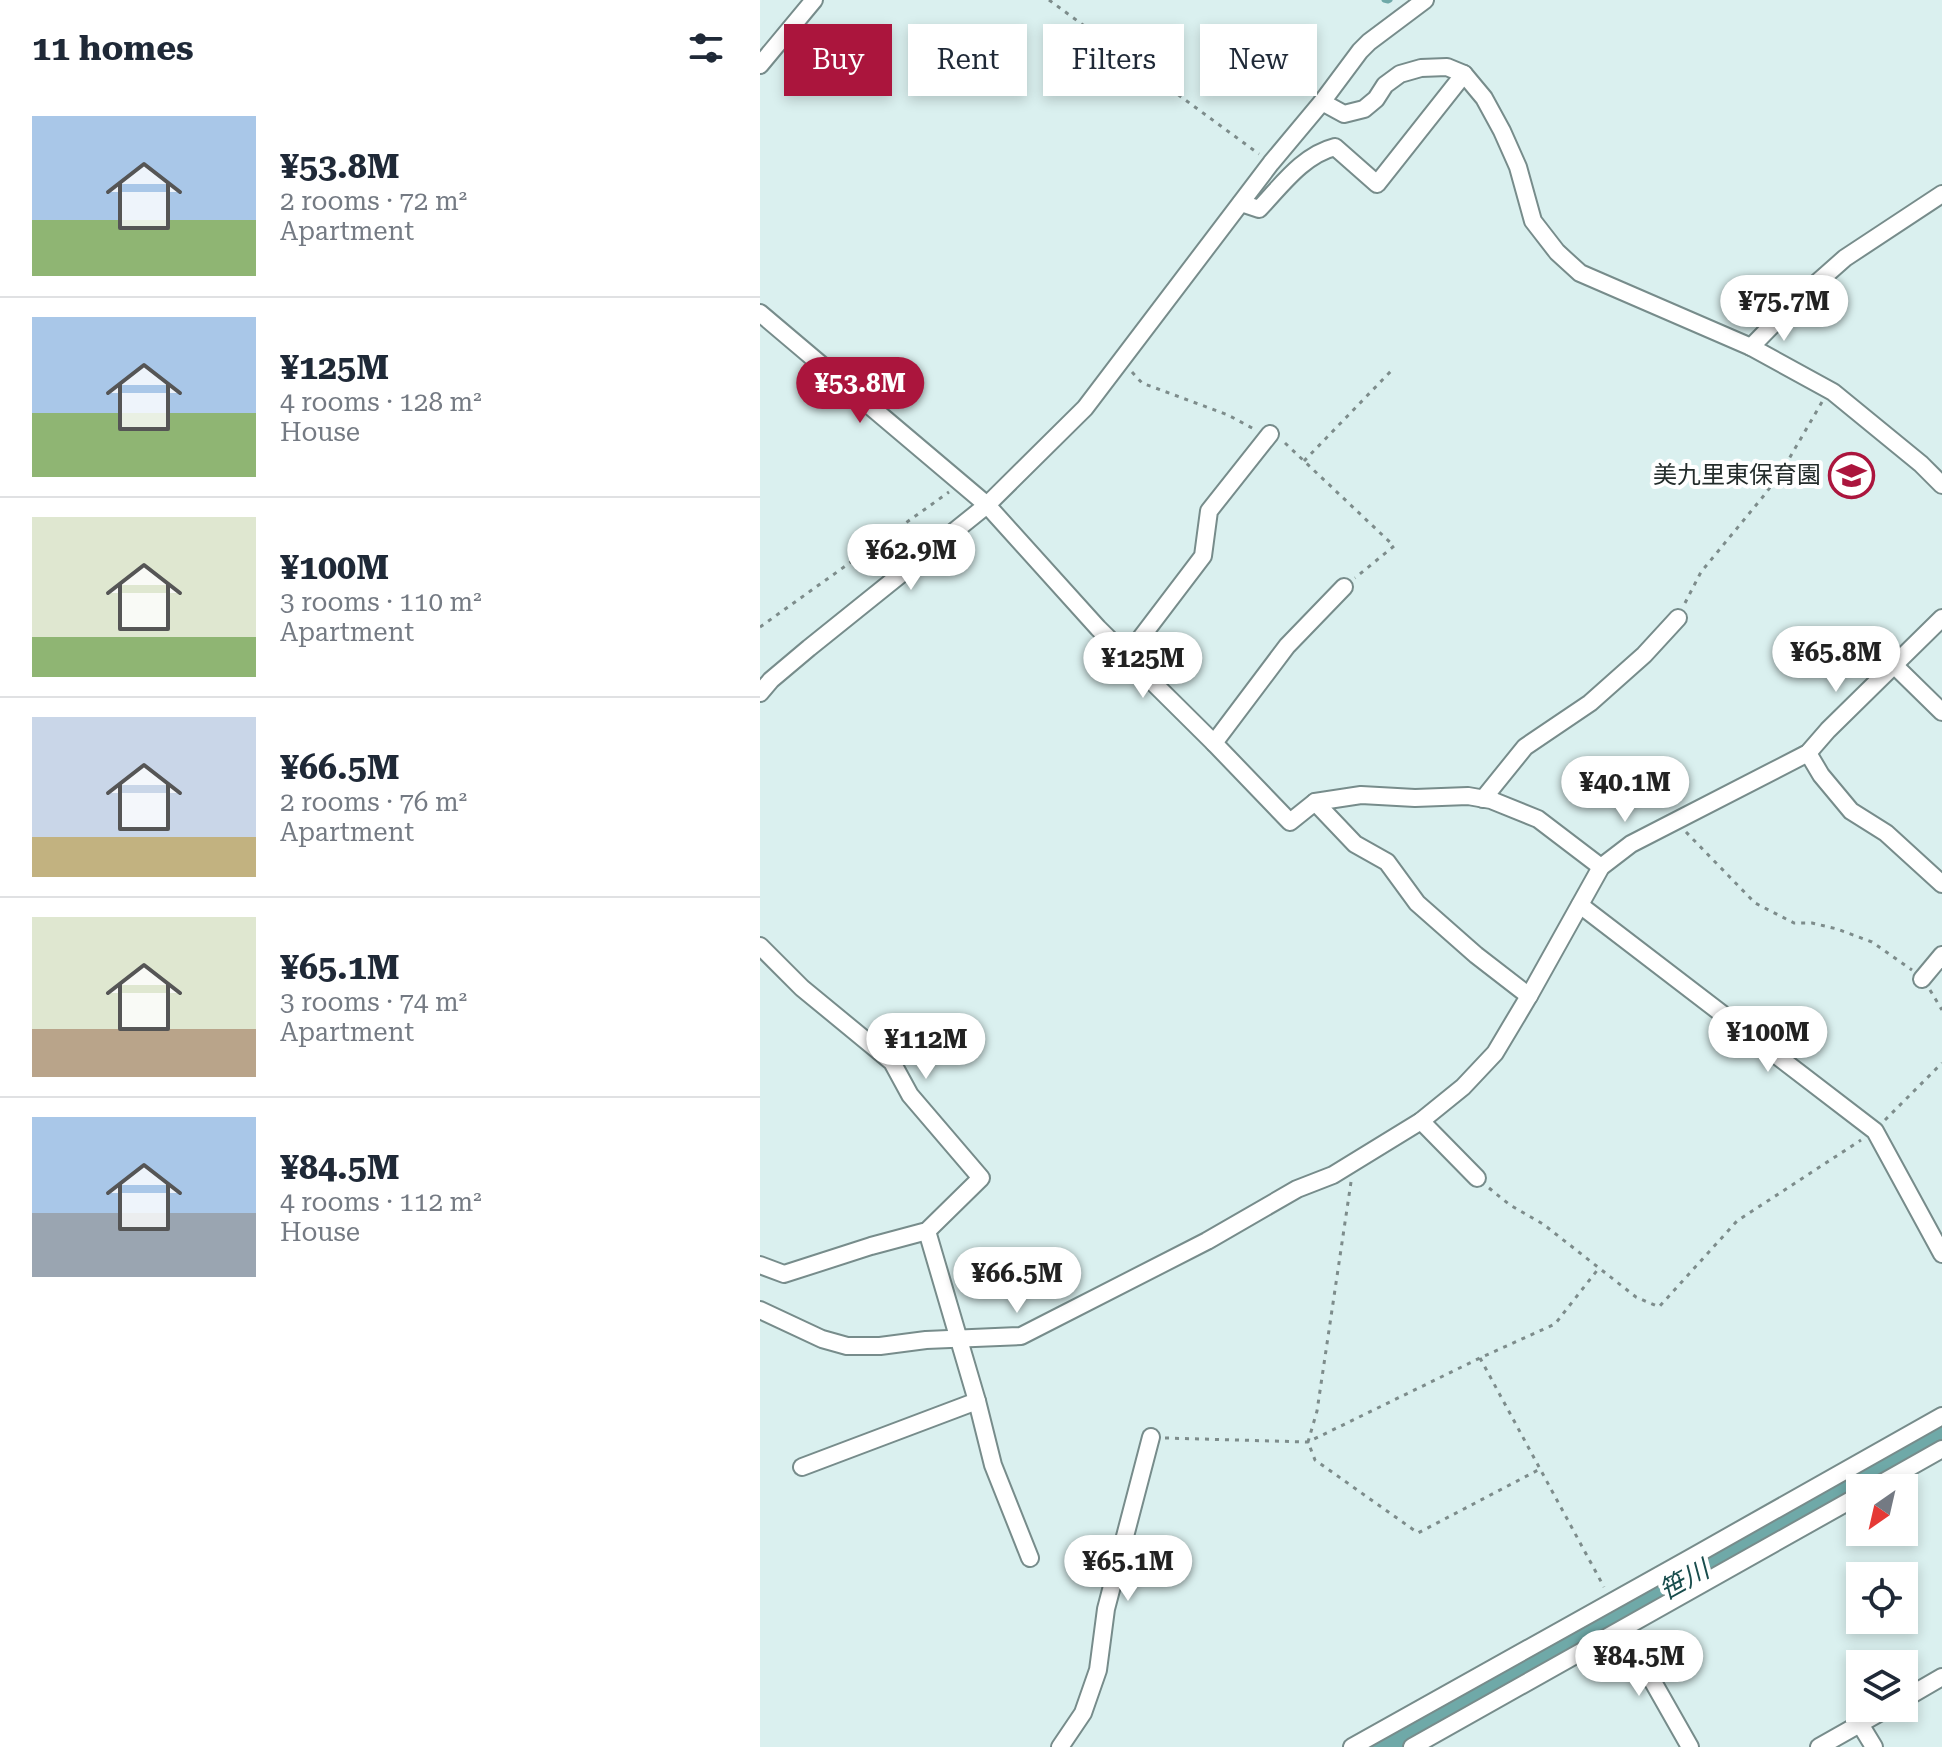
<!DOCTYPE html>
<html lang="en">
<head>
<meta charset="utf-8">
<style>
  :root { --surface:#fff; --page:#f2f2f3; --text:#1f2937; --muted:#747a83; --line:#e0e1e3; --accent:#ab153d }
  body { margin:0; font-family:"Roboto Serif","Noto Sans JP",serif; background:var(--page); color:var(--text); height:100vh; display:flex; flex-direction:column; font-size:30px; white-space:nowrap }
  * { box-sizing:border-box; margin:0 }
  p { font-size:26px; color:var(--muted) }
  .icon { flex:none; width:44px; height:44px; fill:none; stroke:currentColor; stroke-width:2; stroke-linecap:round; stroke-linejoin:round }
  .map { position:relative; flex:1; overflow:hidden }
  .side { display:flex; flex-direction:column; background:var(--surface); width:760px }
  .side>* { flex:none }
  .top-card { position:absolute; left:24px; top:24px; width:760px; height:72px; display:flex; gap:16px }
  .needle { width:52px; rotate:214deg }
  .buttons { position:absolute; left:1086px; top:1474px; display:grid; gap:16px }
  .buttons a { display:grid; place-items:center; width:72px; height:72px; border-radius:0px; background:var(--surface); box-shadow:0 4px 12px #0003; font-size:40px }
  .price { position:absolute; translate:-50% -68px; padding:0 18px; border-radius:28px; background:#fff; color:#222; font-size:26px; line-height:52px; filter:drop-shadow(0 2px 4px #0008) }
  .price::after { content:''; position:absolute; left:50%; top:48px; width:24px; height:18px; margin-left:-12px; background:inherit; clip-path:polygon(0 0,100% 0,50% 100%) }
  .price.on { background:var(--accent); color:#fff }
  ul { padding:0; list-style:none }
  li { display:flex; align-items:center; gap:24px; height:200px; padding:0 32px }
  li+li { border-top:2px solid var(--line) }
  li span { display:grid; place-items:center; flex:none; width:224px; height:160px; border-radius:0px; color:#555 }
  li>.icon { margin-inline-start:auto }
  span .icon { width:96px; height:96px; fill:#fffc; stroke-width:1 }
  li b { font-size:34px }
  h2 { display:flex; justify-content:space-between; align-items:center; height:96px; padding:0 32px; font-size:34px }
  .pill { padding:0 28px; border-radius:0px; background:var(--surface); box-shadow:0 4px 12px #0003; font-size:28px; line-height:72px }
  .pill.on { background:var(--accent); color:#fff }
  main { display:flex; flex:1; min-height:0 }
  .map>svg:first-child { display:block }
  .lines { fill:none; stroke-linecap:round; stroke-linejoin:round }
  .stream { stroke:#6fa9a8; stroke-width:5 }
  .river { stroke:#6fa9a8; stroke-width:30 }
  .minor-casing { stroke:#778c8b; stroke-width:20 }
  .path { stroke:#7d8c8b; stroke-width:3; stroke-dasharray:4 6; stroke-linecap:butt }
  .minor { stroke:#fff; stroke-width:16 }
  .labels { text-anchor:middle; stroke-width:8; stroke-linejoin:round; paint-order:stroke }
  .poi-label { font-size:24px; fill:#232c2b; stroke:#fff; text-anchor:end }
  .water-label { font-size:26px; font-style:italic; fill:#194d4d; stroke:#fff }
</style>
</head>
<body>
<main>
<section class="side">
<h2>11 homes<svg class="icon" aria-label="filters" viewBox="0 0 24 24"><path d="M4 7h16M4 17h16"/><circle cx="9" cy="7" r="2"/><circle cx="15" cy="17" r="2"/></svg></h2>
<ul>
<li><span style="background:linear-gradient(#a9c7e8 65%,#8fb573 0)"><svg class="icon" aria-label="home" viewBox="0 0 24 24"><path d="M3 11l9-7 9 7M6 9v11h12V9"/></svg></span><div><b>¥53.8M</b><p>2 rooms · 72 m²</p><p>Apartment</p></div></li>
<li><span style="background:linear-gradient(#a9c7e8 60%,#8fb573 0)"><svg class="icon" aria-label="home" viewBox="0 0 24 24"><path d="M3 11l9-7 9 7M6 9v11h12V9"/></svg></span><div><b>¥125M</b><p>4 rooms · 128 m²</p><p>House</p></div></li>
<li><span style="background:linear-gradient(#dfe7d0 75%,#8fb573 0)"><svg class="icon" aria-label="home" viewBox="0 0 24 24"><path d="M3 11l9-7 9 7M6 9v11h12V9"/></svg></span><div><b>¥100M</b><p>3 rooms · 110 m²</p><p>Apartment</p></div></li>
<li><span style="background:linear-gradient(#c9d6e8 75%,#c2b280 0)"><svg class="icon" aria-label="home" viewBox="0 0 24 24"><path d="M3 11l9-7 9 7M6 9v11h12V9"/></svg></span><div><b>¥66.5M</b><p>2 rooms · 76 m²</p><p>Apartment</p></div></li>
<li><span style="background:linear-gradient(#dfe7d0 70%,#b9a48a 0)"><svg class="icon" aria-label="home" viewBox="0 0 24 24"><path d="M3 11l9-7 9 7M6 9v11h12V9"/></svg></span><div><b>¥65.1M</b><p>3 rooms · 74 m²</p><p>Apartment</p></div></li>
<li><span style="background:linear-gradient(#a9c7e8 60%,#9aa5b1 0)"><svg class="icon" aria-label="home" viewBox="0 0 24 24"><path d="M3 11l9-7 9 7M6 9v11h12V9"/></svg></span><div><b>¥84.5M</b><p>4 rooms · 112 m²</p><p>House</p></div></li>
</ul>
</section>
<div class="map">
<svg width="1182" height="1747" viewBox="0 0 1182 1747">
  <rect width="100%" height="100%" fill="#daf0ef"/>
  <g class="lines">
    <path class="stream" d="M624,0L628,1L630,0"/>
    <path class="river" d="M625,1747L920,1584L1182,1436"/>
    <defs>
      <g id="minor">
        <path d="M0,65L54,0"/>
        <path d="M562,102L584,114L604,109L616,99L625,85L640,74L661,68L687,67L704,74L724,98L742,131L758,167L773,221L797,252L820,273L991,347"/>
        <path d="M1182,194L1085,258L1033,304L991,347L1073,392L1161,464L1182,485"/>
        <path d="M481,203L499,209C521,186 543,155 575,147L617,184L704,74"/>
        <path d="M0,313L227,505L338,628L454,743L530,822L555,802L601,795L655,798L708,796L731,800L778,819L841,867"/>
        <path d="M367,656L443,556L449,511L510,434"/>
        <path d="M1134,665L1182,712"/>
        <path d="M0,693L11,680L49,648L227,505L325,408L511,163L562,102L600,51L609,42L665,0"/>
        <path d="M454,743L527,646L584,587"/>
        <path d="M1048,753L1061,775L1091,811L1126,833L1182,884"/>
        <path d="M723,799L765,747L830,703L884,655L918,618"/>
        <path d="M555,802L595,844L627,862L657,903L716,955L769,996"/>
        <path d="M820,905L1115,1131L1182,1254"/>
        <path d="M0,946L42,988L132,1062L150,1095L221,1178L167,1231L111,1246L24,1274L0,1265"/>
        <path d="M1162,979L1182,955"/>
        <path d="M661,1121L717,1178"/>
        <path d="M0,1310L62,1339L87,1346H120L166,1340L261,1336L447,1241L537,1189L573,1175L661,1121L703,1087L735,1053L769,996L841,867L871,844L1048,753L1068,730L1182,618"/>
        <path d="M217,1401L233,1465L270,1558"/>
        <path d="M42,1467L217,1401L167,1231"/>
        <path d="M1113,1488L1182,1449"/>
        <path d="M863,1629L930,1747"/>
        <path d="M1144,1699L1182,1677"/>
        <path d="M1100,1724L1114,1747"/>
        <path d="M300,1747L323,1713L338,1670L346,1609L391,1437"/>
        <path d="M592,1747C789,1636 986,1528 1182,1416"/>
        <path d="M652,1747L1100,1495"/>
        <path d="M1059,1747L1128,1708"/>
      </g>
    </defs>
    <use href="#minor" class="minor-casing"/>
    <g class="path">
      <path d="M289,0L499,154"/>
      <path d="M372,372L382,383L468,415L494,429"/>
      <path d="M525,443L634,546L595,578"/>
      <path d="M544,461L631,371"/>
      <path d="M925,603L941,572L1006,493L1026,464L1062,402"/>
      <path d="M0,627L189,492"/>
      <path d="M926,832L995,903L1034,923H1052L1077,929L1112,942L1152,970"/>
      <path d="M1170,990L1182,1010"/>
      <path d="M1125,1120L1182,1063"/>
      <path d="M591,1182L557,1411L548,1442L555,1460L658,1533L780,1469"/>
      <path d="M729,1188L750,1205L783,1224L876,1297L899,1307L977,1221L1101,1140"/>
      <path d="M720,1358L844,1587"/>
      <path d="M405,1438L548,1442L720,1358L795,1324L839,1268"/>
    </g>
    <use href="#minor" class="minor"/>
  </g>
  <defs>
    <symbol id="school-ring" viewBox="-11 -11 22 22"><circle r="9.5" fill="#fff" stroke="#ab153d" stroke-width="1.5"/><path d="M0-5L7-2L0 1L-7-2ZM-4 1L0 2.5L4 1V4Q0 6-4 4Z" fill="#ab153d"/></symbol>
  </defs>
  <g fill-rule="evenodd">
    <use href="#school-ring" x="1066" y="450" width="51" height="51"/>
  </g>
  <g class="labels">
    <g class="poi-label">
      <text x="1061" y="483">美九里東保育園</text>
    </g>
    <g class="water-label">
      <text transform="translate(924 1580) rotate(-29)" y="9">笹川</text>
    </g>
  </g>
</svg>
<div class="buttons">
<a><svg class="needle" viewBox="-14 -14 28 28"><path d="M0-13l5 13h-10z" fill="#e53935"/><path d="M0 13l5-13h-10z" fill="#747a83"/></svg></a>
<a><svg class="icon" aria-label="locate" viewBox="0 0 24 24"><circle cx="12" cy="12" r="6"/><path d="M12 2v4M12 18v4M2 12h4M18 12h4"/></svg></a>
<a><svg class="icon" aria-label="layers" viewBox="0 0 24 24"><path d="M12 4l9 5-9 5-9-5zM3 14l9 5 9-5"/></svg></a>
</div>
<b class="price" style="left:1024px;top:343px">¥75.7M</b>
<b class="price on" style="left:100px;top:425px">¥53.8M</b>
<b class="price" style="left:151px;top:592px">¥62.9M</b>
<b class="price" style="left:1076px;top:694px">¥65.8M</b>
<b class="price" style="left:383px;top:700px">¥125M</b>
<b class="price" style="left:865px;top:824px">¥40.1M</b>
<b class="price" style="left:1008px;top:1074px">¥100M</b>
<b class="price" style="left:166px;top:1081px">¥112M</b>
<b class="price" style="left:257px;top:1315px">¥66.5M</b>
<b class="price" style="left:368px;top:1603px">¥65.1M</b>
<b class="price" style="left:879px;top:1698px">¥84.5M</b>
<div class="top-card">
<a class="pill on">Buy</a>
<a class="pill">Rent</a>
<a class="pill">Filters</a>
<a class="pill">New</a>
</div>
</div>
</main>
</body>
</html>
